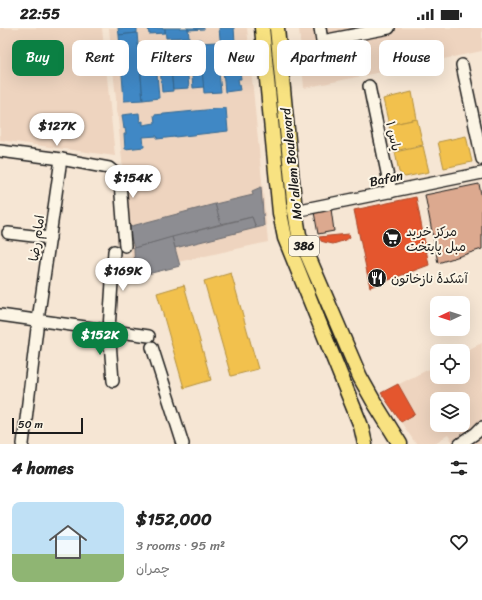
<!DOCTYPE html>
<html lang="en">
<head>
<meta charset="utf-8">
<style>
  :root { --surface:#fff; --page:#f2f2f2; --text:#222; --muted:#767676; --accent:#0b8043 }
  body { margin:0; font-family:Sriracha,"Playpen Sans Arabic",sans-serif; background:var(--page); color:var(--text); height:100vh; display:flex; flex-direction:column; font-size:15px; white-space:nowrap }
  * { box-sizing:border-box; margin:0 }
  p { font-size:13px; color:var(--muted) }
  .icon { flex:none; width:22px; height:22px; fill:none; stroke:currentColor; stroke-width:2; stroke-linecap:round; stroke-linejoin:round }
  .map { position:relative; height:416px; overflow:hidden }
  .details { display:flex; flex-direction:column; background:var(--surface); flex:1 }
  .details>* { flex:none }
  .banner { position:absolute; left:12px; top:12px; width:458px; height:36px; display:flex; gap:8px }
  .needle { width:26px; rotate:266deg }
  .fabs { position:absolute; left:430px; top:268px; display:grid; gap:8px }
  .fabs a { display:grid; place-items:center; width:40px; height:40px; border-radius:8px; background:var(--surface); box-shadow:0 4px 16px #0002; font-size:20px }
  .scale { position:absolute; left:12px; bottom:10px; width:71px; box-sizing:border-box; padding-left:4px; border:2px solid #1c1c1c; border-top:0; font-size:11px; line-height:14px; white-space:nowrap; color:#1c1c1c; -webkit-text-stroke:3px #fcf5e5; paint-order:stroke }
  .price { position:absolute; translate:-50% -34px; padding:0 9px; border-radius:14px; background:#fff; color:#222; font-size:13px; line-height:26px; filter:drop-shadow(0 1px 2px #0008) }
  .price::after { content:''; position:absolute; left:50%; top:24px; width:12px; height:9px; margin-left:-6px; background:inherit; clip-path:polygon(0 0,100% 0,50% 100%) }
  .price.on { background:var(--accent); color:#fff }
  ul { padding:0; list-style:none }
  li { display:flex; align-items:center; gap:12px; height:100px; padding:0 12px }
  li span { display:grid; place-items:center; flex:none; width:112px; height:80px; border-radius:8px; color:#555 }
  li>.icon { margin-inline-start:auto }
  span .icon { width:48px; height:48px; fill:#fffc; stroke-width:1 }
  li b { font-size:17px }
  h2 { display:flex; justify-content:space-between; align-items:center; height:48px; padding:0 12px; font-size:17px }
  .chip { padding:0 14px; border-radius:8px; background:var(--surface); box-shadow:0 4px 16px #0002; font-size:14px; line-height:36px }
  .chip.on { background:var(--accent); color:#fff }
  .status { display:flex; justify-content:space-between; align-items:center; height:28px; padding:0 20px; background:var(--surface); direction:ltr }
  .status svg { height:11px; fill:currentColor }
  .map>svg:first-child { display:block }
  .built { fill:#eed4bf; fill-rule:evenodd }
  .homes { fill:#f2c14e; stroke:#b2903f }
  .shops { fill:#e4572e; stroke:#a84529 }
  .schools { fill:#3f88c5; stroke:#346892 }
  .industry { fill:#8d8d92; stroke:#6b6b6f }
  .building { fill:#dca98f; stroke:#1c1c1c }
  .lines { fill:none; stroke-linecap:round; stroke-linejoin:round }
  .minor-casing { stroke:#1c1c1c; stroke-width:14 }
  .major-casing { stroke:#1c1c1c; stroke-width:17 }
  .minor { stroke:#fcf5e5; stroke-width:11 }
  .major { stroke:#f8e281; stroke-width:14 }
  .labels { text-anchor:middle; stroke-width:4; stroke-linejoin:round; paint-order:stroke }
  .shield { fill:#fcf5e5; stroke:#5f5d58; stroke-width:1 }
  .shield-label { font-size:12px; font-weight:bold; fill:#1c1c1c }
  .street-label { font-size:13px; fill:#1c1c1c; stroke:#fcf5e5 }
  .poi-label { font-size:13px; fill:#1c1c1c; stroke:#fcf5e5; text-anchor:start }
</style>
</head>
<body>
<div class="status"><b>22:55</b><svg viewBox="0 0 49 12"><path d="M0 12V9h3v3zM5 12V6h3v6zM10 12V3h3v9zM15 12V0h3v12zM26 1h20v11H26zM47 4h2v5h-2z"/></svg></div>
<div class="map">
<svg width="482" height="416" viewBox="0 0 482 416">
  <rect width="100%" height="100%" fill="#f6e6d4"/>
  <filter id="ink" filterUnits="userSpaceOnUse"><feTurbulence type="fractalNoise" baseFrequency=".025" numOctaves="2"/><feDisplacementMap in="SourceGraphic" scale="8" xChannelSelector="R" yChannelSelector="G"/><feConvolveMatrix kernelMatrix="1 2 1 2 8 2 1 2 1" color-interpolation-filters="sRGB"/></filter>
  <g filter="url(#ink)">
    <g class="built">
      <path d="M0,0H102L115,128L0,112Z"/>
      <path d="M109,0H247L268,214L133,244Z"/>
      <path d="M299,0H482V23L304,60Z"/>
      <path d="M482,315V416H454L448,407L433,416H416L381,365L437,337V349H463V324ZM437,371H463V397H437Z"/>
    </g>
    <g class="homes">
      <path d="M412,64L417,91L389,97L383,71Z"/>
      <path d="M417,91L423,117L394,123L389,97Z"/>
      <path d="M466,108L472,134L444,140L438,114Z"/>
      <path d="M423,118L429,144L405,149L399,144L395,124Z"/>
      <path d="M231,245L258,341L231,348L204,253Z"/>
      <path d="M184,257L211,352L184,360L157,265Z"/>
    </g>
    <g class="shops">
      <path d="M416,169L429,237L370,259L354,182Z"/>
      <path d="M349,206L350,209L346,212L333,216L324,214L321,213L319,209Z"/>
      <path d="M398,356L415,386L401,394L381,365Z"/>
    </g>
    <g class="schools">
      <path d="M118,0H137V5L119,7Z"/>
      <path d="M148,0H165V5L149,6Z"/>
      <path d="M165,0H188L189,9L166,10Z"/>
      <path d="M188,0H204V1L188,2Z"/>
      <path d="M219,0H234L235,14H237L238,20L236,21L238,43H240L241,51H238L240,62L225,64Z"/>
      <path d="M137,5L143,72L124,73L119,7Z"/>
      <path d="M201,11L202,15H200L204,59L193,60L189,12Z"/>
      <path d="M170,13V17H169L173,63L162,64L158,14Z"/>
      <path d="M216,14L221,64L204,65L200,15Z"/>
      <path d="M185,16L189,60L173,61L169,17Z"/>
      <path d="M155,21L159,70L143,72L139,22Z"/>
      <path d="M226,80L228,103L157,111V108L143,109L144,119L125,121L124,106H126L125,100L124,101L122,87L139,85L140,94L143,93V97L155,95L154,87Z"/>
    </g>
    <g class="industry">
      <path d="M261,159L264,198L256,200L252,189L221,196L215,176L253,167L252,163Z"/>
      <path d="M215,176L221,196L134,220L128,199Z"/>
      <path d="M252,189L256,200L175,220L172,209Z"/>
      <path d="M172,209L180,238L135,249L134,220Z"/>
    </g>
    <g class="building">
      <path d="M479,156L482,171V221L438,235L425,167Z"/>
      <path d="M331,181L334,203L318,206L314,184Z"/>
    </g>
    <g class="lines">
      <defs>
        <g id="minor">
          <path d="M320,0L322,13L389,0"/>
          <path d="M462,37L482,131"/>
          <path d="M369,58L391,164"/>
          <path d="M0,123L61,131L109,140L115,145L120,154L125,218"/>
          <path d="M295,183L482,145"/>
          <path d="M8,205L50,210"/>
          <path d="M0,287L149,308"/>
          <path d="M152,319L183,416"/>
          <path d="M113,353L109,301L114,223"/>
          <path d="M23,416L38,292L61,131"/>
          <path d="M460,416L476,405L482,399"/>
        </g>
        <g id="major">
          <path d="M262,0L280,185L285,210L361,398L365,416"/>
          <path d="M277,0L295,183L299,207L360,349L374,374L400,416"/>
        </g>
      </defs>
      <use href="#minor" class="minor-casing"/>
      <use href="#major" class="major-casing"/>
      <use href="#minor" class="minor"/>
      <use href="#major" class="major"/>
    </g>
  </g>
  <defs>
    <symbol id="supermarket-disc" viewBox="-11 -11 22 22"><circle r="9.5" fill="#1c1c1c" stroke="#fcf5e5"/><path d="M-6-5.5h2.5l.6 2H6L4.5 2H-2.5L-4.4-4H-6ZM-1.5 3.2a1.3 1.3 0 1 0 .1 0ZM3 3.2a1.3 1.3 0 1 0 .1 0Z" fill="#fff"/></symbol>
    <symbol id="restaurant-disc" viewBox="-11 -11 22 22"><circle r="9.5" fill="#1c1c1c" stroke="#fcf5e5"/><path d="M-5-6h1v4h1v-4h1v4h1v-4h1v5L-1.5 .5V6h-2V.5L-5-1ZM5-6V6H3V1.5H1.5Q1.5-4 5-6Z" fill="#fff"/></symbol>
  </defs>
  <g fill-rule="evenodd">
    <use href="#supermarket-disc" x="381" y="199" width="22" height="22"/>
    <use href="#restaurant-disc" x="366" y="239" width="22" height="22"/>
  </g>
  <g class="labels">
    <rect class="shield" x="289" y="208" width="30" height="20" rx="3"/>
    <g class="shield-label">
      <text x="304" y="222">386</text>
    </g>
    <g class="street-label">
      <text transform="translate(394 108) rotate(78)" y="5">یاس ۱</text>
      <text transform="translate(291 136) rotate(-96)" y="5">Mo'allem Boulevard</text>
      <text transform="translate(386 150) rotate(-12)" y="5">Bafan</text>
      <text transform="translate(36 210) rotate(-82)" y="5">امام رضا</text>
    </g>
    <g class="poi-label">
      <text x="406" y="208">مرکز خرید<tspan x="406" dy="15">مبل پایتخت</tspan></text>
      <text x="391" y="255">آشکدهٔ نازخاتون</text>
    </g>
  </g>
</svg>
<div class="fabs">
<a><svg class="needle" viewBox="-14 -14 28 28"><path d="M0-13l5 13h-10z" fill="#e53935"/><path d="M0 13l5-13h-10z" fill="#767676"/></svg></a>
<a><svg class="icon" aria-label="locate" viewBox="0 0 24 24"><circle cx="12" cy="12" r="6"/><path d="M12 2v4M12 18v4M2 12h4M18 12h4"/></svg></a>
<a><svg class="icon" aria-label="layers" viewBox="0 0 24 24"><path d="M12 4l9 5-9 5-9-5zM3 14l9 5 9-5"/></svg></a>
</div>
<div class="scale">50 m</div>
<b class="price" style="left:57px;top:119px">$127K</b>
<b class="price" style="left:133px;top:171px">$154K</b>
<b class="price" style="left:123px;top:264px">$169K</b>
<b class="price on" style="left:100px;top:328px">$152K</b>
<div class="banner">
<a class="chip on">Buy</a>
<a class="chip">Rent</a>
<a class="chip">Filters</a>
<a class="chip">New</a>
<a class="chip">Apartment</a>
<a class="chip">House</a>
</div>
</div>
<section class="details">
<h2>4 homes<svg class="icon" aria-label="filters" viewBox="0 0 24 24"><path d="M4 7h16M4 17h16"/><circle cx="9" cy="7" r="2"/><circle cx="15" cy="17" r="2"/></svg></h2>
<ul>
<li><span style="background:linear-gradient(#bfe0f5 65%,#8fb573 0)"><svg class="icon" aria-label="home" viewBox="0 0 24 24"><path d="M3 11l9-7 9 7M6 9v11h12V9"/></svg></span><div><b>$152,000</b><p>3 rooms · 95 m²</p><p>چمران</p></div><svg class="icon" aria-label="heart" viewBox="0 0 24 24"><path d="M12 20l-8-8c-3-5 5-10 8-4 3-6 11-1 8 4z"/></svg></li>
</ul>
</section>
</body>
</html>
